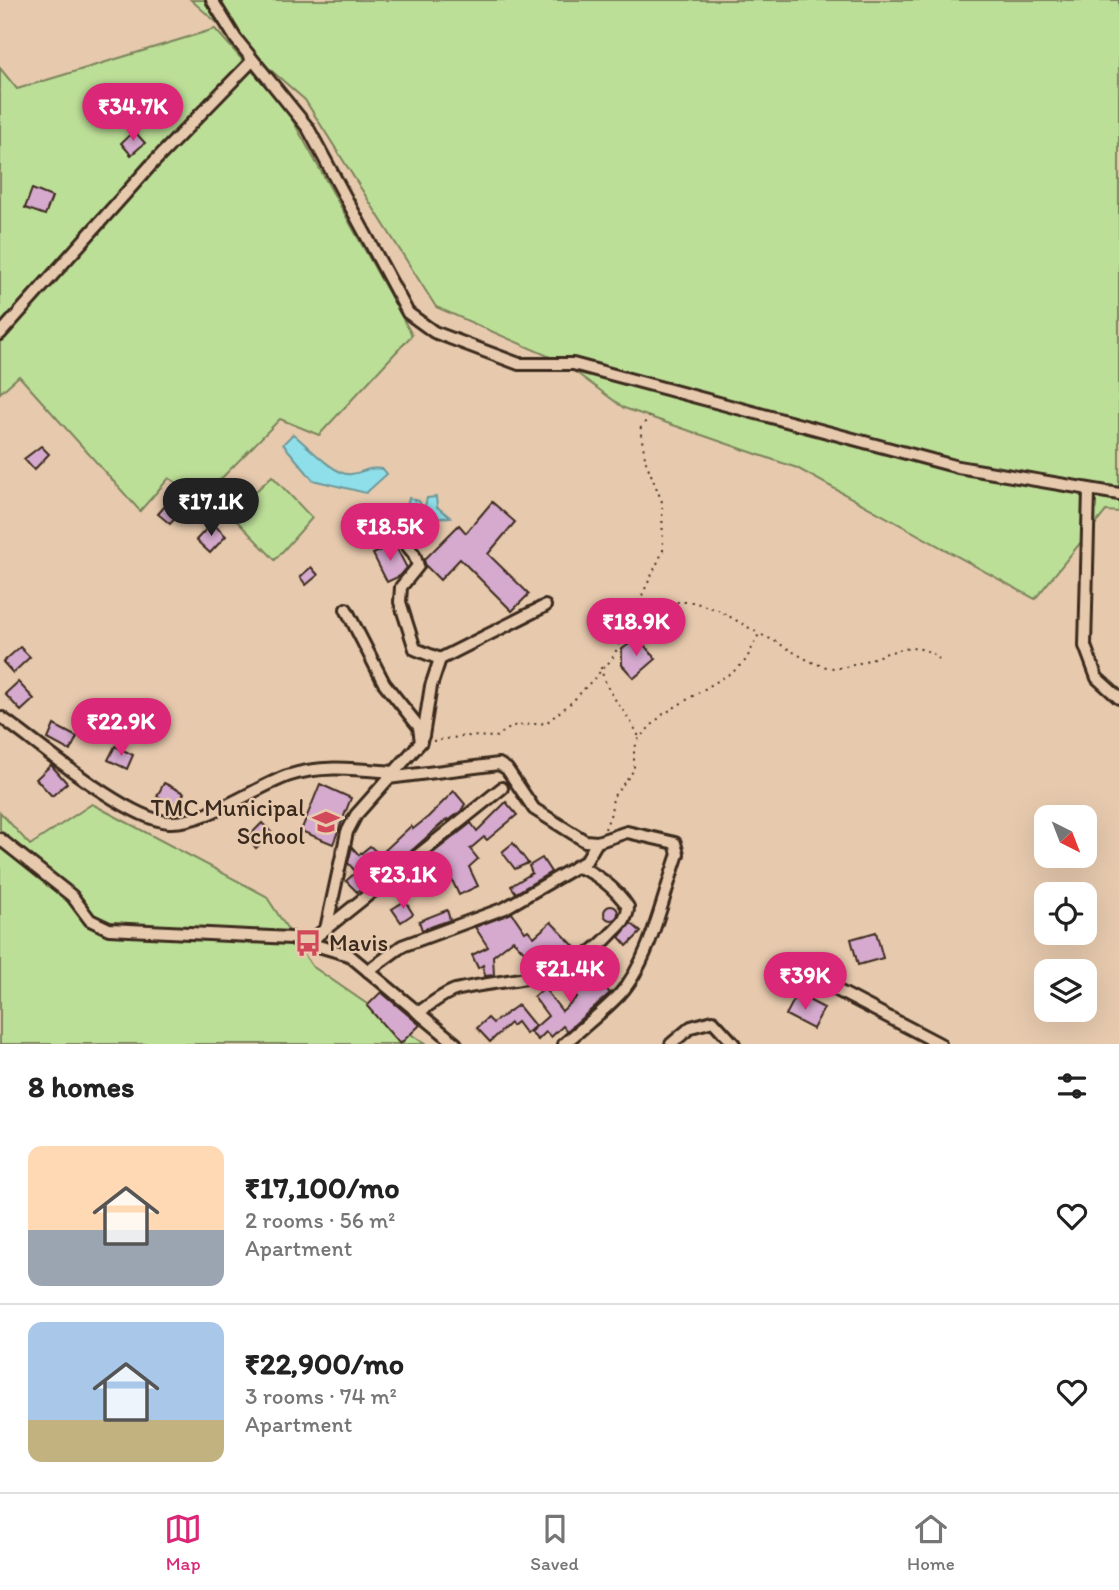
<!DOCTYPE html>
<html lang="en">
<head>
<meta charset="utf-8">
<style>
  :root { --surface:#fff; --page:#f6f6f6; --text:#222; --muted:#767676; --line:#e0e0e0; --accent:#db2777 }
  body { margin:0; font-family:Itim,sans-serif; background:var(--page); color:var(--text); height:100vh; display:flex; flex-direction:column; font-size:26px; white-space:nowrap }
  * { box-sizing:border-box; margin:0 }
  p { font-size:23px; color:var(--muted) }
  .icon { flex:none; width:38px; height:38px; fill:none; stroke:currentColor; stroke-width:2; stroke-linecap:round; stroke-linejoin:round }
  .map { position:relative; height:1044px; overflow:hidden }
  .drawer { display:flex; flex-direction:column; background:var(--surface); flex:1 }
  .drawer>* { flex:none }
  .needle { width:46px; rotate:138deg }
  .fabs { position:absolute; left:1034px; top:805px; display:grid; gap:14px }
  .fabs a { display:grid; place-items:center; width:63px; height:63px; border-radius:14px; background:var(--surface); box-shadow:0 7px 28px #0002; font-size:35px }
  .price { position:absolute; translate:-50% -60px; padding:0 16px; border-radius:24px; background:var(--accent); color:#fff; font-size:23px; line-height:46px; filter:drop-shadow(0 2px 4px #0008) }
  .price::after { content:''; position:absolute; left:50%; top:42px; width:21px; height:16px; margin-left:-10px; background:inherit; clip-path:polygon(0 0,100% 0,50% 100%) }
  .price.active { background:#222; color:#fff }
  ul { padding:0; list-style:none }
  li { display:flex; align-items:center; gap:21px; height:175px; padding:0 28px }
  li+li { border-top:2px solid var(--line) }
  li span { display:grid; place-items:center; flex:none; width:196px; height:140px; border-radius:14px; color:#555 }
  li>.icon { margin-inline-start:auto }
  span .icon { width:84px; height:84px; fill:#fffc; stroke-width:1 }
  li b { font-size:30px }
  h2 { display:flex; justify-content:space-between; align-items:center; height:84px; padding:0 28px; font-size:30px }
  .tab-bar { display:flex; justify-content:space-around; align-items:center; height:98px; border-top:2px solid var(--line); background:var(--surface); font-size:19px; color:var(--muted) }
  .tab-bar a { display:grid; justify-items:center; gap:4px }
  .tab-bar .active { color:var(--accent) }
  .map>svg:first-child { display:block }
  .green { fill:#bcdf98; stroke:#7c845b; stroke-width:2 }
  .water { fill:#8fdfea; stroke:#6d9798; stroke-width:2 }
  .building { fill:#d5aace; stroke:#3b2a1e; stroke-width:2 }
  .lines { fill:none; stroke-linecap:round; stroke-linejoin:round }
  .minor-casing { stroke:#3b2a1e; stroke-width:16 }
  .path { stroke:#3b2a1e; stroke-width:2; stroke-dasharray:2 5; stroke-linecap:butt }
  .minor { stroke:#e7caae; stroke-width:10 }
  .labels { text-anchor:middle; stroke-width:5; stroke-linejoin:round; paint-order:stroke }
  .poi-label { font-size:24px; fill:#3b2a1e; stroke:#e7caae; text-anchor:end }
</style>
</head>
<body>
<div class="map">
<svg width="1119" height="1044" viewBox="0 0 1119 1044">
  <rect width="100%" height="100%" fill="#e7caae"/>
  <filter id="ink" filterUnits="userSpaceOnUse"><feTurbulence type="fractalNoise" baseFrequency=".0143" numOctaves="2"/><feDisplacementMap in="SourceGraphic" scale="14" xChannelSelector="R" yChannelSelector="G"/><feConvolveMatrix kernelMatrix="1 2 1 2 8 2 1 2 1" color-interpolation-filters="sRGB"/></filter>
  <g filter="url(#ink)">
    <g class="green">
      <path d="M191,0H1119V512L1106,511L1035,599L797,468L624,408L562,362L436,307L305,100Z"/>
      <path d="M215,29L287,110L412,335L319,435L280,419L201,499L169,478L140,511L19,376L0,393V68L17,89Z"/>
      <path d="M272,476L312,518L275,560L231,515Z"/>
      <path d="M92,804L266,896L312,966L425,1044H0V812L30,845Z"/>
    </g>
    <g class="water">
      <path d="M293,434C306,444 336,477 351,474C366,472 365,467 383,469L387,474L366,493L313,480L283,444Z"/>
      <path d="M436,497L437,507L450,517L424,520L405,513L409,498L419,501L424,510L427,498Z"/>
    </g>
    <g class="building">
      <path d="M134,131L145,143L131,155L121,143Z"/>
      <path d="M32,189L52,197L45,215L25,208Z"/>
      <path d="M41,446L49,454L34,470L24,459Z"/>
      <path d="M173,497L185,508L170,524L158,514Z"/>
      <path d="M492,502L515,522L488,554L529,594L512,611L460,559L440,580L426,566L424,560L459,525L466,533Z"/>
      <path d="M212,523L226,536L210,553L196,540Z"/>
      <path d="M392,545H395L407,568L400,576L387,582L373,554Z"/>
      <path d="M311,567L318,575L306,585L300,577Z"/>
      <path d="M638,638L656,659L634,678L622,665V649Z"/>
      <path d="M20,647L30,657L13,673L3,662Z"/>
      <path d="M18,682L34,699L21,711L5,694Z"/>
      <path d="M54,725L77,737L70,751L48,739Z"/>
      <path d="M115,746L133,755L127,769L108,760Z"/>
      <path d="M51,765L67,783L52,796L36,779Z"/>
      <path d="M164,783L184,793L177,806L157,796Z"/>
      <path d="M320,784L351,798L333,844L301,831Z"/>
      <path d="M454,791L465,804L461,811L448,821L447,819L409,853L402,854L357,892L346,881L356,872L348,863L352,847L359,855L370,846L380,855L411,826L413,829L428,817Z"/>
      <path d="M506,802L517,815L487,840L484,837L470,849L478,859L469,867L478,886L459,895L452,880L445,887L433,873L426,879L419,872L423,869L419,864L471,823L477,831Z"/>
      <path d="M262,823L272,833L256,848L247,838Z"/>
      <path d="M513,843L528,863L515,869L502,852Z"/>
      <path d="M542,858L551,872L516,893L511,886L532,873L529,866Z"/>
      <path d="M405,901L413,914L401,922L392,909Z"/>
      <circle cx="611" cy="913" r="7"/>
      <path d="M447,910L450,920L422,930L419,921Z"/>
      <path d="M512,913L525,932L528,930L534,937L551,922L574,946L554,963L545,965L536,955L531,959L513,940L493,956L494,975L485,976L483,965L478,968L472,955L488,947L475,927Z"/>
      <path d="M631,923L641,932L627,946L619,937Z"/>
      <path d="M876,932L883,958L858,965L851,939Z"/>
      <path d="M586,969L610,993L567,1031L563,1026L551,1037L546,1032L538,1040L530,1032L548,1016L534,997L544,988L562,1011L577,997L567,987Z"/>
      <path d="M381,992L420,1025L400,1044L367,1006Z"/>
      <path d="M797,994L824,1008L813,1029L786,1015Z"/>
      <path d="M518,1005L535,1026L526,1034L517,1022L512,1026L510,1023L490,1042L477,1028L488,1018L493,1023Z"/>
    </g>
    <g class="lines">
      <defs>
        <g id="minor">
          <path d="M212,0L236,39L308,128L408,313L434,332L519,364H573L958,467L1119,494"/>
          <path d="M0,334L151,165L252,61"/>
          <path d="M1089,491L1085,646L1097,678L1119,698"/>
          <path d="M378,537H400L414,554L418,566L401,587L400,602L415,649L440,659"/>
          <path d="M2,718C39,744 126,819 168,822C205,824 252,789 287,776C322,764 357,769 393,772"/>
          <path d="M423,736L431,686L440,659L545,606"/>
          <path d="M388,778L499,764L507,769L534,809L585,841L597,842L627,832L675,843L678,854C663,896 650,961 620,994C603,1012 582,1028 564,1044"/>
          <path d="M0,839L72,896L90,920L109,929L291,938L349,955L456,1044"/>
          <path d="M326,929L347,832L356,815L421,742L419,727L384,683L346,609"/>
          <path d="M308,943L502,788"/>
          <path d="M368,971L402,946L505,908L586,861L597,842"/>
          <path d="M829,986L940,1044"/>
          <path d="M418,1013C429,1005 443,994 455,990C514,976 565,984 611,934C619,926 628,919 628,907C618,891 593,869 575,867"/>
          <path d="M671,1044L691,1027L713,1021L734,1044"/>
        </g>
      </defs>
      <use href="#minor" class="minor-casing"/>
      <g class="path">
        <path d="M627,627L663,551L662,502L646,462L640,429L649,417"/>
        <path d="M601,667C605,694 628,712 639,737"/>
        <path d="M433,741L465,736L496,737L513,726L546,723L572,702L612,659L627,628L640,616L669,602H693L718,610L758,633"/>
        <path d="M605,829L611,813L613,797L634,770V750L639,738L662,715L734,671L746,660L759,634C782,642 810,667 834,668C866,669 910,630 939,659"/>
      </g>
      <use href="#minor" class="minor"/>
    </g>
  </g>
  <defs>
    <symbol id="school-bare" viewBox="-9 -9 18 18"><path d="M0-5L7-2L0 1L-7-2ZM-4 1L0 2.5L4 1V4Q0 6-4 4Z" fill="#d1495b" stroke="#e7caae" stroke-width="2.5" paint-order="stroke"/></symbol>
    <symbol id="bus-bare" viewBox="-9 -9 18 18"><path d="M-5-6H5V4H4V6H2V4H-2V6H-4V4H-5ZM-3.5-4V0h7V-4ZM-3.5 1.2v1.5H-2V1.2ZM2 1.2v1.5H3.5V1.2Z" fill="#d1495b" stroke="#e7caae" stroke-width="2.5" paint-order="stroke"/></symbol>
  </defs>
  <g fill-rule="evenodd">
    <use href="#school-bare" x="307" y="803" width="38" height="38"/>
    <use href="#bus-bare" x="289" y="924" width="38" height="38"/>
  </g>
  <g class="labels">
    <g class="poi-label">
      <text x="305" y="816">TMC Municipal<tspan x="305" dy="28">School</tspan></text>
      <text x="329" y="951" text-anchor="start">Mavis</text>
    </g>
  </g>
</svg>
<div class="fabs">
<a><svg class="needle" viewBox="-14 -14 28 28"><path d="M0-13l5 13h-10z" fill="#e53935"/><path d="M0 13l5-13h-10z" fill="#767676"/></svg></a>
<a><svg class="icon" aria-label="locate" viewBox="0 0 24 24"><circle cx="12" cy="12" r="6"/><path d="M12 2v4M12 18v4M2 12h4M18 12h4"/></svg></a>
<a><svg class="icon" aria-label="layers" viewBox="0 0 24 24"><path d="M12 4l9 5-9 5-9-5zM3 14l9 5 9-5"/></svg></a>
</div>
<b class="price" style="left:133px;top:143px">₹34.7K</b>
<b class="price active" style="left:211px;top:538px">₹17.1K</b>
<b class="price" style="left:390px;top:563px">₹18.5K</b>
<b class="price" style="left:636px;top:658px">₹18.9K</b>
<b class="price" style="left:121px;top:758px">₹22.9K</b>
<b class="price" style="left:403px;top:911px">₹23.1K</b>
<b class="price" style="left:570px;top:1005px">₹21.4K</b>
<b class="price" style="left:805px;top:1012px">₹39K</b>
</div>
<section class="drawer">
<h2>8 homes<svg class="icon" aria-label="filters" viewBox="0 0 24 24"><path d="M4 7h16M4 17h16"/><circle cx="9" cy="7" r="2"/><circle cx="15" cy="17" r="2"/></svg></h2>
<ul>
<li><span style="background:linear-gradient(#ffd9b3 60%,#9aa5b1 0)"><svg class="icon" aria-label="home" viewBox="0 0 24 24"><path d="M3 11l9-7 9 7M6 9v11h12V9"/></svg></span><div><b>₹17,100/mo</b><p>2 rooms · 56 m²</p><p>Apartment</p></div><svg class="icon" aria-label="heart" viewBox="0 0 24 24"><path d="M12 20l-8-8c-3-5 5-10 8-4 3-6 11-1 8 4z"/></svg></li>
<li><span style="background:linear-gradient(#a9c7e8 70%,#c2b280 0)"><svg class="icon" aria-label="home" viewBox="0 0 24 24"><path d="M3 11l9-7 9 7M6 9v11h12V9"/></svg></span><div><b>₹22,900/mo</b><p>3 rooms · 74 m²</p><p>Apartment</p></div><svg class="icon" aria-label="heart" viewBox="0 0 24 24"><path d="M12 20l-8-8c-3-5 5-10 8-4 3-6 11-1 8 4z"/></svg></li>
</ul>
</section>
<nav class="tab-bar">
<a class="active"><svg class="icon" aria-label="map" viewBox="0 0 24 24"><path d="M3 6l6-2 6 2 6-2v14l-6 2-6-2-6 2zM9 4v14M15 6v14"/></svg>Map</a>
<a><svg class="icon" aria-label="saved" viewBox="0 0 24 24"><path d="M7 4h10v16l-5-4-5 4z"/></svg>Saved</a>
<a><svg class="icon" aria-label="home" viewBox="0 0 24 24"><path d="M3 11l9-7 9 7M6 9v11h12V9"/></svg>Home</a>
</nav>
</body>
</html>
